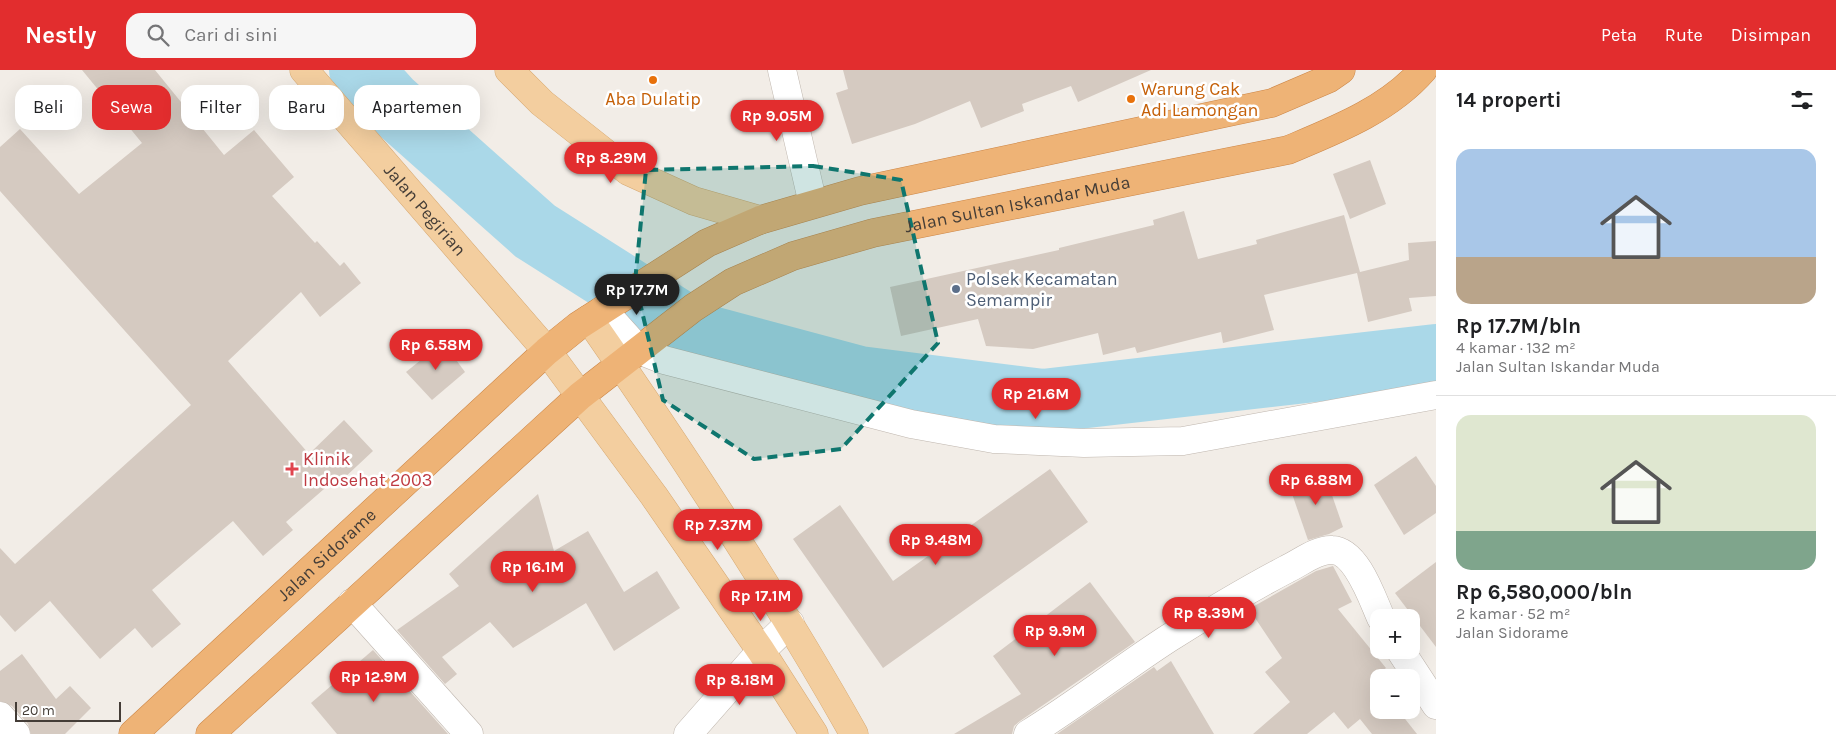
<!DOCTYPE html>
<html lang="id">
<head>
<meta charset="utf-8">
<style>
  :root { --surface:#fff; --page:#f6f6f6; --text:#202124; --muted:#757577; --line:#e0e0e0; --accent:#e22d2e }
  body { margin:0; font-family:Karla,sans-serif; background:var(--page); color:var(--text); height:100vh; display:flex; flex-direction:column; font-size:19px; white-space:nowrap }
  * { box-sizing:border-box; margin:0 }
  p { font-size:16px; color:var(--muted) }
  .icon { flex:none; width:28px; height:28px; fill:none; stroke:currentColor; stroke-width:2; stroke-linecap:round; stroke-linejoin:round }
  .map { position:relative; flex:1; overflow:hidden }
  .panel { display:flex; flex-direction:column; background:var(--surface); width:400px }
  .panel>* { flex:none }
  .banner { position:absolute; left:15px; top:15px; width:475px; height:45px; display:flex; gap:10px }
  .tools { position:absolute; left:1370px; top:539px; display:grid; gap:10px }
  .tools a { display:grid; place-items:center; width:50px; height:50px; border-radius:10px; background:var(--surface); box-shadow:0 5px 20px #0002; font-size:25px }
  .scale { position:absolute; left:15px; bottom:12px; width:106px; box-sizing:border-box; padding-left:5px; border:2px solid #443d37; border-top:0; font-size:14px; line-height:18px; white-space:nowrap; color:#443d37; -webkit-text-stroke:4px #fff; paint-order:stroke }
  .price { position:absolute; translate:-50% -42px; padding:0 11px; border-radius:18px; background:var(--accent); color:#fff; font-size:16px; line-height:32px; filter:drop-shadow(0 1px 2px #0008) }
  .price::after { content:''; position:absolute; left:50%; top:30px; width:15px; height:11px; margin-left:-8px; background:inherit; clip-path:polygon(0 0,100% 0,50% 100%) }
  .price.on { background:#222; color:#fff }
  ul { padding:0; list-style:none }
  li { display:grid; align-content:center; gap:10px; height:265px; padding:0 20px }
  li+li { border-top:1px solid var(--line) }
  li span { display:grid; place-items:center; height:155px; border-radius:15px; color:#555 }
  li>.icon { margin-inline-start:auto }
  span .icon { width:90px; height:90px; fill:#fffc; stroke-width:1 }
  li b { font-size:21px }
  h2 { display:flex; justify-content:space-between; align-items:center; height:60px; padding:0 20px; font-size:21px }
  .pill { padding:0 18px; border-radius:15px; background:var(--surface); box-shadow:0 5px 20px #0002; font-size:18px; line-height:45px }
  .pill.on { background:var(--accent); color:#fff }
  header { display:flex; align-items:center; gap:30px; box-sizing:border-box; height:70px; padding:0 25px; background:var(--accent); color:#fff }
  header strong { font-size:24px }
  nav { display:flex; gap:28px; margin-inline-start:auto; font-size:18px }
  .search { width:350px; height:45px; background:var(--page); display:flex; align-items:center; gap:12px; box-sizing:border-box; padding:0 18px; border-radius:15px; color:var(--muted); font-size:19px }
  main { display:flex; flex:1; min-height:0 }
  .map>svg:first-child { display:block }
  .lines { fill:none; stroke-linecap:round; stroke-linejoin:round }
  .river { stroke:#aad8e8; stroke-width:64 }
  .building { fill:#d5cac1 }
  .minor-casing { stroke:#bfb6ae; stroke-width:29 }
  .major-casing { stroke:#d6a871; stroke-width:29 }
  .highway-casing { stroke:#cc8647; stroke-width:29 }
  .minor { stroke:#fff; stroke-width:28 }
  .major { stroke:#f3ce9f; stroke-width:28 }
  .highway { stroke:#eeb376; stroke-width:28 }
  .marked { fill:#0f766e; fill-opacity:0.2; stroke:#0f766e; stroke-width:4; stroke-dasharray:10 6; stroke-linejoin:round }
  .food-dot { fill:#e8710a; stroke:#fff; stroke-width:2 }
  .service-dot { fill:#5c6f8a; stroke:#fff; stroke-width:2 }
  .health-dot { fill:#e0444e; stroke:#fff; stroke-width:2 }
  .labels { text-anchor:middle; stroke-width:5; stroke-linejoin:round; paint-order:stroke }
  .food-label { font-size:18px; fill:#c56008; stroke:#fff; text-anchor:start }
  .street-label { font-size:18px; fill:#443d37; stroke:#fff }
  .service-label { font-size:18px; fill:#4e5e75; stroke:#fff; text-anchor:start }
  .health-label { font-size:18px; fill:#be3a42; stroke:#fff; text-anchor:start }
</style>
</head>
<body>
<header>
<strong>Nestly</strong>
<div class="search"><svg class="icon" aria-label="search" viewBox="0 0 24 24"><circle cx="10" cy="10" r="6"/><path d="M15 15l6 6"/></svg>Cari di sini</div>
<nav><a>Peta</a><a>Rute</a><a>Disimpan</a></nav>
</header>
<main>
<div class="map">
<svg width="1436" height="664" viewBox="0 0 1436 664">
  <rect width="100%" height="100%" fill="#f2ede7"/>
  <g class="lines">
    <path class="river" d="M361,0L391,33L535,161L699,265L859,308L1043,331L1436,286"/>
  </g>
  <g class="building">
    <path d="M82,0H155L224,85L254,60L294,107L272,126L315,173L317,171L340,196L344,192L361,213L320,247L301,222L228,291L309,384L344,350L373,381L342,410L339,406L286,452L293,460L263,486L233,451L152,520L181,554L152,578L135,558L100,589L50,531L15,562L0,545V478L15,494L191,335L0,121V77L20,59L79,124L142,73Z"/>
    <path d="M843,0H1151L1078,32L1071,16L1022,34L1024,41L981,58L970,31L915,54L852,74L836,23L848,19Z"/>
    <path d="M1370,90L1386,134L1350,149L1333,104Z"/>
    <path d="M1184,141L1198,189L1257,174L1256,170L1344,145L1360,202L1409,190L1408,173L1436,171V226L1409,228L1412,241L1368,252L1357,203L1264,225L1274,260L1223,273L1221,262L1137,283L1135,277L1103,285L1098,263L1033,279L986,276L978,249L901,266L890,217L1059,180V178L1154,155L1153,150Z"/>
    <path d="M443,272L465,302L432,330L406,302Z"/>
    <path d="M1416,386L1436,416V443L1404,465L1374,415Z"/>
    <path d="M1050,399L1088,452L883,598L793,469L840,435L893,511Z"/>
    <path d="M1324,402L1343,457L1329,464L1308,470L1289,415Z"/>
    <path d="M538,424L554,481L588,461L624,522L657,501L680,538L614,581L586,533L513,578L490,552L442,587L457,604L445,614L397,560L459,516L449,504Z"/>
    <path d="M1436,492V577L1395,523Z"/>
    <path d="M1333,496L1352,532L1338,539L1386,598L1372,609L1379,617V640H1398L1417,664H1372L1360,649L1348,659L1334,642L1307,664H1253L1290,632L1265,602L1282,588L1249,539L1316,501Z"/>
    <path d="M1090,512L1135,572L1020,651L1014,656L1012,664H954L1021,624L993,586Z"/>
    <path d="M373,580L448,664H337L311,633Z"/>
    <path d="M22,584L56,629L70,616L91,638L65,664H31L28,654L12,636L0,631V601Z"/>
    <path d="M1171,591L1214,664H1057L1154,597L1157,601Z"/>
  </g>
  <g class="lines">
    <defs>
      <g id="minor">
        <path d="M782,0L813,134"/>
        <path d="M603,240L639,280L664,290L911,354L994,369L1084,373L1183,371L1436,325"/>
        <path d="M352,533L469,664"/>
        <path d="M1400,580L1436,635"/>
        <path d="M0,646L16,664"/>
        <path d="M688,664L761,581L790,553"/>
        <path d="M1028,664C1077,634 1121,599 1169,568C1207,544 1247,520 1287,499C1300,493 1317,479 1332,480C1357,481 1372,528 1381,548"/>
      </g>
      <g id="major">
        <path id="s1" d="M304,0L547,281L654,426L761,581L814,664"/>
        <path d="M509,0L542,33L628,101L694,131L760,150"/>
        <path d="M589,249C683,384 773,520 854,664"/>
      </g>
      <g id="highway">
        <path id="s2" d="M133,664L547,281L578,256L707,173L760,150L860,121L1272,33L1328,9L1341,0"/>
        <path id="s3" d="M210,664L580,326L693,238L733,212L793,186L873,163L1288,80C1336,60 1388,40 1423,0"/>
      </g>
    </defs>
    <use href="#minor" class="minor-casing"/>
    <use href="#major" class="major-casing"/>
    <use href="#highway" class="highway-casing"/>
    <use href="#minor" class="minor"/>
    <use href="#major" class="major"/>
    <use href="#highway" class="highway"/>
  </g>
  <path class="marked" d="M813,96L901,110L938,273L841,379L754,389L663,330L635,212L646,100Z"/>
  <g class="food-dot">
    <circle cx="653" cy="10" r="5"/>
    <circle cx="1131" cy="29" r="5"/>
  </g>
  <circle class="service-dot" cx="956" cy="219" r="5"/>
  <path class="health-dot" d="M289.5 391.5h5v5h5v5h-5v5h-5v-5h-5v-5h5z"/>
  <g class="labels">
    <g class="food-label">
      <text x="1141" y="25">Warung Cak<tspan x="1141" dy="21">Adi Lamongan</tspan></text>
      <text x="653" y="35" text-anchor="middle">Aba Dulatip</text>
    </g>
    <g class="street-label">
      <text dy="6" stroke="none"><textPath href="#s3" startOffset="988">Jalan Sultan Iskandar Muda</textPath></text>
      <text dy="6" stroke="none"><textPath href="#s1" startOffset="185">Jalan Pegirian</textPath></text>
      <text dy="6" stroke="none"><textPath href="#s2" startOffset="264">Jalan Sidorame</textPath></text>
    </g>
    <g class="service-label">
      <text x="966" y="215">Polsek Kecamatan<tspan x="966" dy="21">Semampir</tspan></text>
    </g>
    <g class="health-label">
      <text x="303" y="395">Klinik<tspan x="303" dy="21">Indosehat 2003</tspan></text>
    </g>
  </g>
</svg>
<div class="tools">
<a>+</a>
<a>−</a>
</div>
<div class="scale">20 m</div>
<b class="price" style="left:777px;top:72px">Rp 9.05M</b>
<b class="price" style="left:611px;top:114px">Rp 8.29M</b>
<b class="price on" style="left:637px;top:246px">Rp 17.7M</b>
<b class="price" style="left:436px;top:301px">Rp 6.58M</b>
<b class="price" style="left:1036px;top:350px">Rp 21.6M</b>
<b class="price" style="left:1316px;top:436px">Rp 6.88M</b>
<b class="price" style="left:718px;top:481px">Rp 7.37M</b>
<b class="price" style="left:936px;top:496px">Rp 9.48M</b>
<b class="price" style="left:533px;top:523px">Rp 16.1M</b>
<b class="price" style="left:761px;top:552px">Rp 17.1M</b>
<b class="price" style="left:1209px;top:569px">Rp 8.39M</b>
<b class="price" style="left:1055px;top:587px">Rp 9.9M</b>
<b class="price" style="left:374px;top:633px">Rp 12.9M</b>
<b class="price" style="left:740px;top:636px">Rp 8.18M</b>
<div class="banner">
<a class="pill">Beli</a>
<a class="pill on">Sewa</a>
<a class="pill">Filter</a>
<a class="pill">Baru</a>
<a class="pill">Apartemen</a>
</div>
</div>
<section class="panel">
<h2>14 properti<svg class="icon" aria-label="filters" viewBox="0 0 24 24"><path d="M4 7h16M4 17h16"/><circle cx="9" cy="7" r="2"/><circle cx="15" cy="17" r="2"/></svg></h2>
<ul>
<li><span style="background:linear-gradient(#a9c7e8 70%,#b9a48a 0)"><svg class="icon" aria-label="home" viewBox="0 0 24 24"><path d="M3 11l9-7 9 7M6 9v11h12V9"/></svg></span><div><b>Rp 17.7M/bln</b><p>4 kamar · 132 m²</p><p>Jalan Sultan Iskandar Muda</p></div></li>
<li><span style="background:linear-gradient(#dfe7d0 75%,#7fa58c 0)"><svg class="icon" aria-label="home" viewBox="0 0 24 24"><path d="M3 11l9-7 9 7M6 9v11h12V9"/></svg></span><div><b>Rp 6,580,000/bln</b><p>2 kamar · 52 m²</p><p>Jalan Sidorame</p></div></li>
</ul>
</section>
</main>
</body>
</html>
